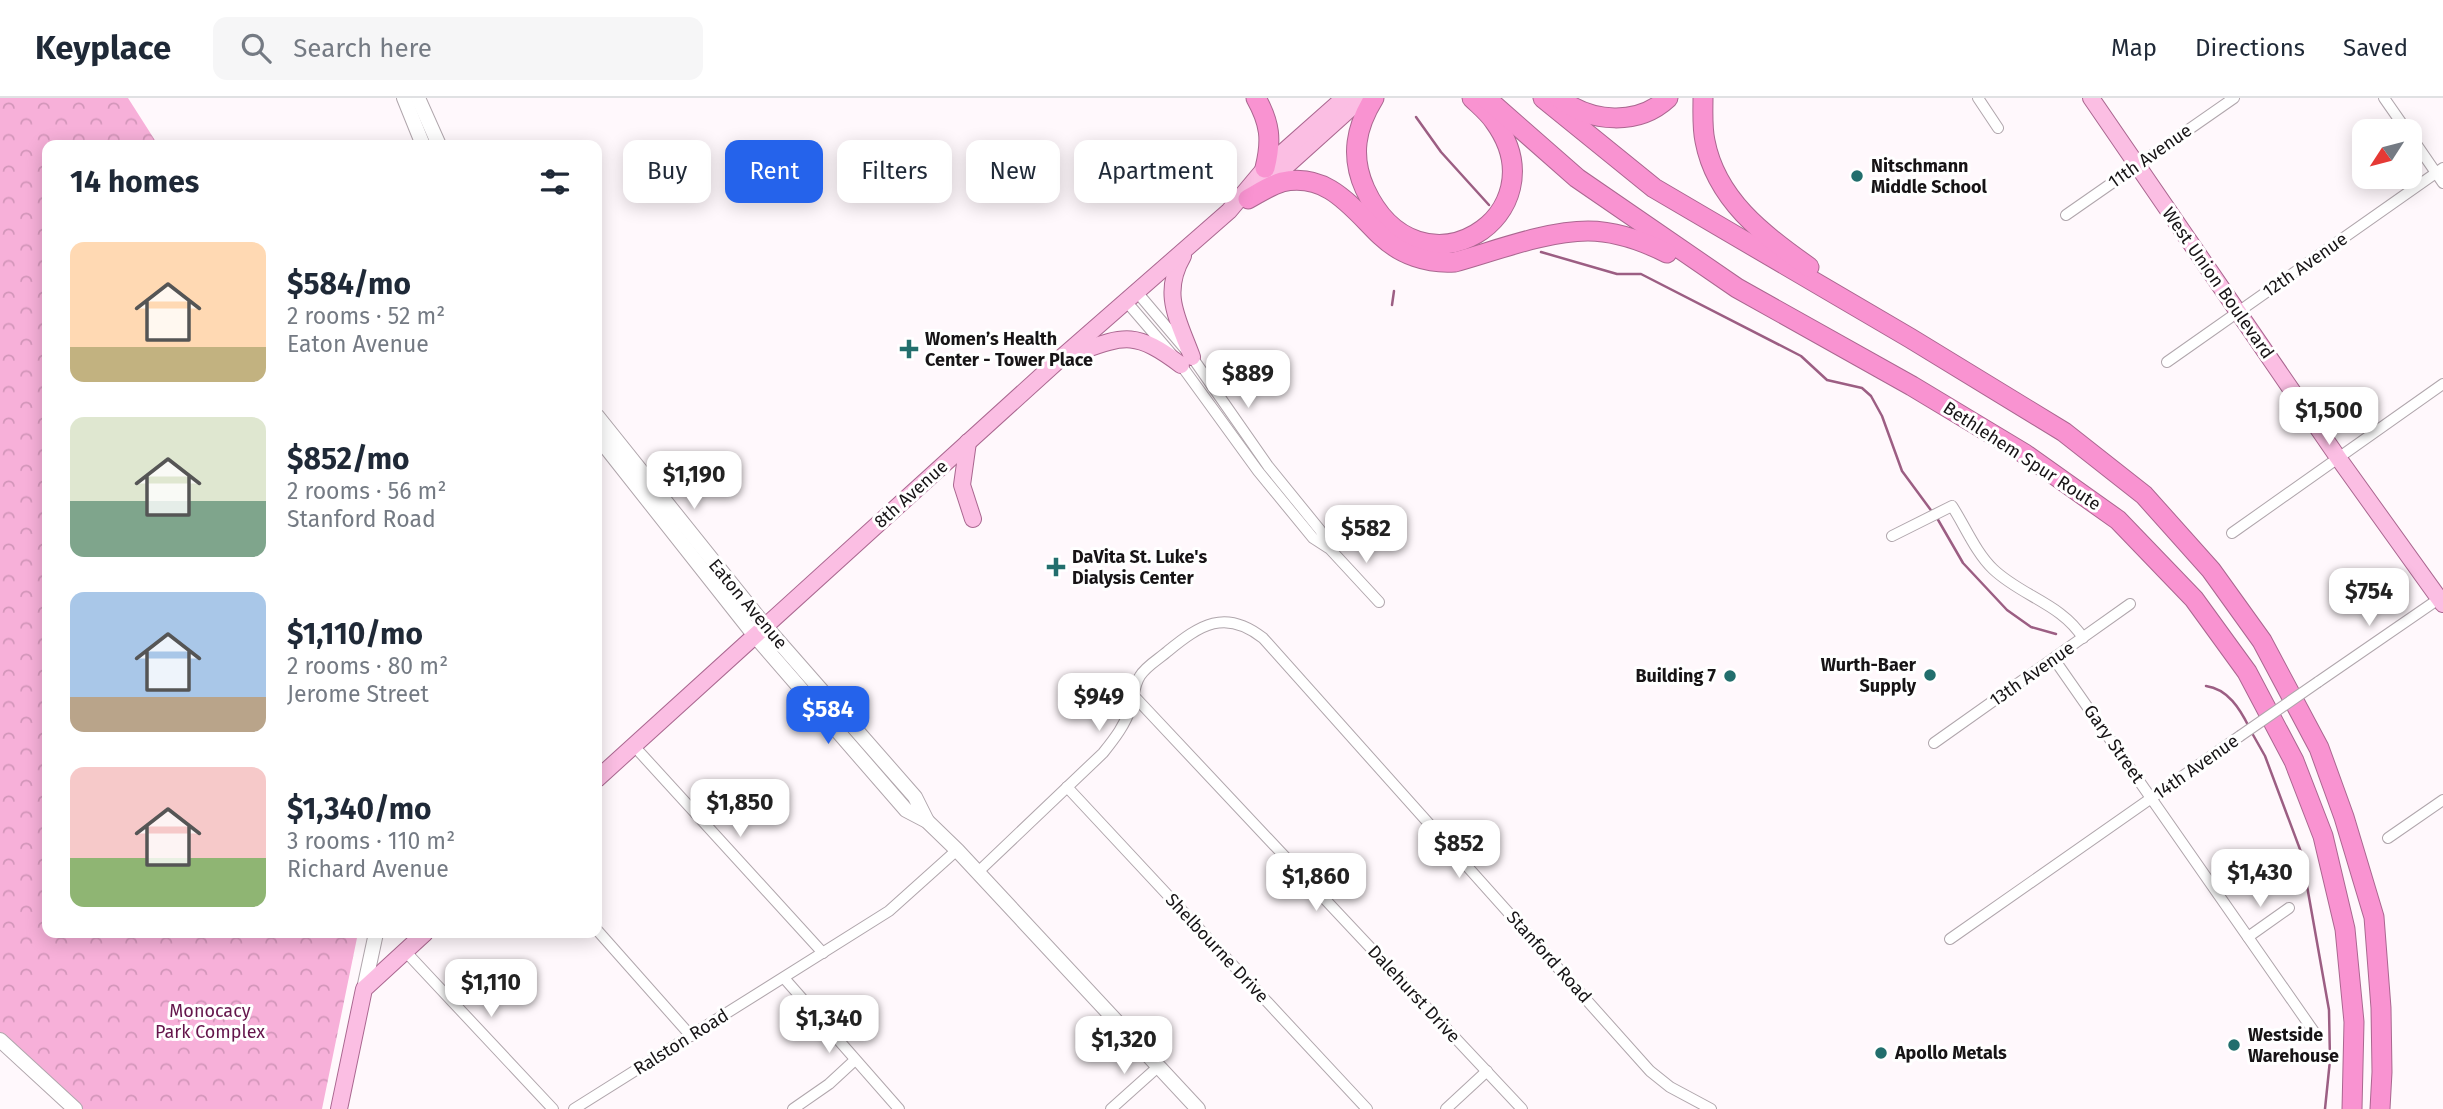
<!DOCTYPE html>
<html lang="en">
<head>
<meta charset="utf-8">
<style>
  :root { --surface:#fff; --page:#f6f6f7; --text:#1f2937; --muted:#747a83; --line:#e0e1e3; --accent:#2563eb }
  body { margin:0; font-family:"Fira Sans",sans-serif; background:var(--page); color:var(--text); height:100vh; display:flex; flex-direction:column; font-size:26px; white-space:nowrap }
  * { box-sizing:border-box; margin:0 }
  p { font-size:23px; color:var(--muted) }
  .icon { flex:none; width:38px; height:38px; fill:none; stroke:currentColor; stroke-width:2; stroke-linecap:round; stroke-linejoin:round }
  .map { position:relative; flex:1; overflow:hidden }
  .sheet { position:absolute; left:42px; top:42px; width:560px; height:798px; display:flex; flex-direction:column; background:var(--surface); border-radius:14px; box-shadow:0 4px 18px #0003 }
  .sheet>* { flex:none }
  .top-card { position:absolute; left:623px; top:42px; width:665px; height:63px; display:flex; gap:14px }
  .needle { width:46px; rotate:234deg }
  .tools { position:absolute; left:2352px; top:21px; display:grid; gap:14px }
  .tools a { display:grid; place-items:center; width:70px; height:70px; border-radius:14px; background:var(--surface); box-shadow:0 4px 18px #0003; font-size:35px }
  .price { position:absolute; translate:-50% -60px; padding:0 16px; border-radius:14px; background:#fff; color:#222; font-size:23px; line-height:46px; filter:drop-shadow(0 2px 4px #0008) }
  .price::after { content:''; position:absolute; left:50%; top:42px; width:21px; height:16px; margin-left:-10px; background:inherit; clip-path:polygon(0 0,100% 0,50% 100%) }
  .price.on { background:var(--accent); color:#fff }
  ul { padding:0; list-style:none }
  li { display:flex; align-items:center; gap:21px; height:175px; padding:0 28px }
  li span { display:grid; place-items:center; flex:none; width:196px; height:140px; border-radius:14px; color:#555 }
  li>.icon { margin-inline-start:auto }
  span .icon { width:84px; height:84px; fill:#fffc; stroke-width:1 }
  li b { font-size:30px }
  h2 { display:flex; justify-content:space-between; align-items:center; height:84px; padding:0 28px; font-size:30px }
  .pill { padding:0 24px; border-radius:14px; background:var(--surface); box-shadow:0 4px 18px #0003; font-size:24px; line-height:63px }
  .pill.on { background:var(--accent); color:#fff }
  header { display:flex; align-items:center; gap:42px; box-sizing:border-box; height:98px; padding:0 35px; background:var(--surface); border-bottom:2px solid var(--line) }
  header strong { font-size:33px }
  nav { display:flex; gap:38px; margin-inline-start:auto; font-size:24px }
  .search { width:490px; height:63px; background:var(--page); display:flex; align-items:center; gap:18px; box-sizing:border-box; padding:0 24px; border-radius:14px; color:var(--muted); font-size:26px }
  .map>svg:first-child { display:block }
  .forest { fill:url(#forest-crowns) }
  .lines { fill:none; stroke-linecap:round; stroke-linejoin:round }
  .stream { stroke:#9c5e83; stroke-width:2.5 }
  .street-casing { stroke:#b0a6ac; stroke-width:12 }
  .secondary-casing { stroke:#b0a6ac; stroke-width:16 }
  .primary-casing { stroke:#aa6790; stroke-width:18 }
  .highway-casing { stroke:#aa6790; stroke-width:21 }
  .street { stroke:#fff; stroke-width:10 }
  .secondary { stroke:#fff; stroke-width:14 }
  .primary { stroke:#fbbee3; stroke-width:16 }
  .highway { stroke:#f993d1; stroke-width:19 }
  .street-bridge-casing { stroke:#b0a6ac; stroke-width:12; stroke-linecap:butt }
  .street-bridge { stroke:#fff; stroke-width:10 }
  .poi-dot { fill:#226e6d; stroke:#fff; stroke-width:2.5 }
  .labels { text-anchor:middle; stroke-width:6; stroke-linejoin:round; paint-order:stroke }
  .street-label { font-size:18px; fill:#171416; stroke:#fff }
  .poi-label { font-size:18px; font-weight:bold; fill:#171416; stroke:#fff; text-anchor:start }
  .park-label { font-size:18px; fill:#64154b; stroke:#fff }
</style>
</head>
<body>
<header>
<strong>Keyplace</strong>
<div class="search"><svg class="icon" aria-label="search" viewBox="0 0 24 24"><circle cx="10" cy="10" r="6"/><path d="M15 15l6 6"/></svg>Search here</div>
<nav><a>Map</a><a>Directions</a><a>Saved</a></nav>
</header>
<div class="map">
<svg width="2443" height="1011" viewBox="0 0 2443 1011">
  <defs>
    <pattern id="forest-crowns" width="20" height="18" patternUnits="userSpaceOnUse" patternTransform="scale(1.75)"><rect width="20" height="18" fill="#f7b0d9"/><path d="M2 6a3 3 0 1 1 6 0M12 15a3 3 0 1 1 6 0" fill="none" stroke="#d396ba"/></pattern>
  </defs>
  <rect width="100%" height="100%" fill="#fff8fc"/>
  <path class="forest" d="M0,0H128L158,47H47V835H358L322,1011H76L0,941Z"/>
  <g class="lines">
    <g class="stream">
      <path d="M1416,19L1441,54L1489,107"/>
      <path d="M1541,154L1617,176H1641L1801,258L1827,282L1862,290L1871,298L1882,318L1902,373L1933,415"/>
      <path d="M1392,207L1394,193"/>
      <path d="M1937,420L1963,465L2007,512L2031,529L2056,536"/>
      <path d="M2206,588C2228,591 2240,611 2249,629"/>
      <path d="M2252,635L2265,658L2301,754L2329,912L2330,962L2325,1011"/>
    </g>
    <defs>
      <g id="street">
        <path d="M1978,0L1998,30"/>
        <path d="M2384,0L2407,33"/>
        <path d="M2410,37L2443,85"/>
        <path d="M2066,117L2234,0"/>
        <path d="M1136,193L1192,259L1268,368L1320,432L1329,448"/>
        <path d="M1125,202L1181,267L1258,373L1313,440L1330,451L1379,504"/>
        <path d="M2167,264L2443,70"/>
        <path d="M2232,435L2443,286"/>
        <path d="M1892,438L1952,408C1965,428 1976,455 1993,471C2021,498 2062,506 2083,540"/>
        <path d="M2054,561L2317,938"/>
        <path d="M2318,584L2443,498"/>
        <path d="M1133,597L1522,1011"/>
        <path d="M1934,645L2130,506"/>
        <path d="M634,648L823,855"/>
        <path d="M1067,689L1367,1011"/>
        <path d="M2388,740L2443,702"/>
        <path d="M978,774L1103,655C1115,640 1125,627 1131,609C1134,598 1134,587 1140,578C1146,568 1159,561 1168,553C1200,527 1225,510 1263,540L1650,973L1670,989L1711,1011"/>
        <path d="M597,832L691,938"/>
        <path d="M2248,839L2289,810"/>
        <path d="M1950,841L2240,638"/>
        <path d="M405,853L553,1011"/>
        <path d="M784,880L899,1011"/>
        <path d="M574,1011L889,813L957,752"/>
        <path d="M793,1011L829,986L855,962"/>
        <path d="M1111,1011L1159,968"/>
        <path d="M1446,1011L1487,973"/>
      </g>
      <g id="secondary">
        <path d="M404,0L423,47"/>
        <path d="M418,0L439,47"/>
        <path d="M597,318L766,529L915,699L927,723"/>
        <path d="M597,338L755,538L906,712L927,723L957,752L1198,1011"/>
        <path d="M364,891L376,835"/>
        <path d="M0,942L75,1011"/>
      </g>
      <g id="primary">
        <path d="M2091,0L2339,361L2443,506"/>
        <path d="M1262,90L1362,0"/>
        <path d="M1183,158C1161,196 1178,221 1192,259"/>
        <path d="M1070,257C1124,238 1133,231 1181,267"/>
        <path d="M968,344L962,387L973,421"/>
        <path d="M597,681L1061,260L1229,113L1265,70L1344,0"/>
        <path d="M339,1011L364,891L425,835"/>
      </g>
      <g id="highway">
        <path d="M1256,0C1270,25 1272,42 1265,70"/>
        <path d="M1374,0C1356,29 1350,58 1365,91C1419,208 1563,117 1494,23C1488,14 1479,7 1472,0"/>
        <path d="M1486,0L1577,80L1737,190L1912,288L2025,356L2118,422L2194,501L2247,574L2294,663L2323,738L2345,831L2354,924L2352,1011"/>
        <path d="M1543,0L1654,90L1910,240L2064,334L2144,397L2211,472L2262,543L2319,650L2344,719L2374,819L2381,910L2382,974L2380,1011"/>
        <path d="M1559,0C1591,25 1638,28 1668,0"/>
        <path d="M1703,0C1703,14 1702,29 1705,43C1716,101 1763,137 1809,169"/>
        <path d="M1248,101C1259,95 1271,87 1282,84C1328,74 1352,110 1381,138C1401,157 1428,166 1455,164C1495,153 1546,133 1588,133C1616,133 1643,143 1667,155"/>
      </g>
    </defs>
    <use href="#street" class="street-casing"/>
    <use href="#secondary" class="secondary-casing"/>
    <use href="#primary" class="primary-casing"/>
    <use href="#highway" class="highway-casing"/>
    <use href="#street" class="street"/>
    <use href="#secondary" class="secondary"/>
    <use href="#primary" class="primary"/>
    <use href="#highway" class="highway"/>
    <defs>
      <path id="street-bridge" d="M2240,638L2318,584"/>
    </defs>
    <use href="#street-bridge" class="street-bridge-casing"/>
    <use href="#street-bridge" class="street-bridge"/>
  </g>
  <g class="poi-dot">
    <circle cx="1857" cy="78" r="7"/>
    <path d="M905.5 240.5h7v7h7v7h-7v7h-7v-7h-7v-7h7z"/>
    <path d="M1052.5 458.5h7v7h7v7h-7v7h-7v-7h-7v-7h7z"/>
    <circle cx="1930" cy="577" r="7"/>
    <circle cx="1730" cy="578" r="7"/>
    <circle cx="2234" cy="947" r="7"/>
    <circle cx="1881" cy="955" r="7"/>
  </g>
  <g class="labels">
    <g class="street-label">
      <text transform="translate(2150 58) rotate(-35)" y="6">11th Avenue</text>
      <text transform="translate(2305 167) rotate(-35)" y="6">12th Avenue</text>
      <text transform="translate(2218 185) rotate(55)" y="6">West Union Boulevard</text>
      <text transform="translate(2022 358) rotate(33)" y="6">Bethlehem Spur Route</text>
      <text transform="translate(911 396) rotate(-42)" y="6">8th Avenue</text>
      <text transform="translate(748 506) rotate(50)" y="6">Eaton Avenue</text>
      <text transform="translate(2032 576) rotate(-35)" y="6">13th Avenue</text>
      <text transform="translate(2114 646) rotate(55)" y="6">Gary Street</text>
      <text transform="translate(2196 669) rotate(-35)" y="6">14th Avenue</text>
      <text transform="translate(1217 850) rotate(47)" y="6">Shelbourne Drive</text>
      <text transform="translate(1549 859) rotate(48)" y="6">Stanford Road</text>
      <text transform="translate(1414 896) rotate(47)" y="6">Dalehurst Drive</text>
      <text transform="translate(681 944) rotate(-32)" y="6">Ralston Road</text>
    </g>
    <g class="poi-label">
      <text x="1871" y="74">Nitschmann<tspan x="1871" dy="21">Middle School</tspan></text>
      <text x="925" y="247">Women’s Health<tspan x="925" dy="21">Center - Tower Place</tspan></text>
      <text x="1072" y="465">DaVita St. Luke's<tspan x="1072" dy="21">Dialysis Center</tspan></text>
      <text x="1916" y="573" text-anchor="end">Wurth-Baer<tspan x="1916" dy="21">Supply</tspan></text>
      <text x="1716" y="584" text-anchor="end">Building 7</text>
      <text x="2248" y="943">Westside<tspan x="2248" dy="21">Warehouse</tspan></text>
      <text x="1895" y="961">Apollo Metals</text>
    </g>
    <g class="park-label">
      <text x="210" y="919">Monocacy<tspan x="210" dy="21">Park Complex</tspan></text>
    </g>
  </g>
</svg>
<div class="tools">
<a><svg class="needle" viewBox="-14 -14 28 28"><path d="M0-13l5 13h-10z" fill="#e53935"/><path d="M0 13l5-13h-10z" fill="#747a83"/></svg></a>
</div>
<b class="price" style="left:1248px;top:312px">$889</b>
<b class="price" style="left:2329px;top:349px">$1,500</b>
<b class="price" style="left:694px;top:413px">$1,190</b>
<b class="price" style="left:1366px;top:467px">$582</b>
<b class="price" style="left:2369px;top:530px">$754</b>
<b class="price" style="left:1099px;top:635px">$949</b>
<b class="price on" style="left:828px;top:648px">$584</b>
<b class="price" style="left:740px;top:741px">$1,850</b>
<b class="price" style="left:1459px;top:782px">$852</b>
<b class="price" style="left:2260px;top:811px">$1,430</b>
<b class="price" style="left:1316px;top:815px">$1,860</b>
<b class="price" style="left:491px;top:921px">$1,110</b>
<b class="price" style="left:829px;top:957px">$1,340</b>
<b class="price" style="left:1124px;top:978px">$1,320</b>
<div class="top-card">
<a class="pill">Buy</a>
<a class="pill on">Rent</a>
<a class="pill">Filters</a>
<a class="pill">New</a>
<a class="pill">Apartment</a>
</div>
<section class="sheet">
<h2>14 homes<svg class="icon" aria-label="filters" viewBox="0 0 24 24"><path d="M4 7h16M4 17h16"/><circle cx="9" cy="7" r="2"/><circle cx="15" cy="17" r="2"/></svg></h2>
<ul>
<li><span style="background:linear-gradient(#ffd9b3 75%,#c2b280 0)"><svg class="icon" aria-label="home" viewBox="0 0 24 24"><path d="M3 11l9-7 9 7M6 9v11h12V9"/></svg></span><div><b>$584/mo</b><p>2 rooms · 52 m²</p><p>Eaton Avenue</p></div></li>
<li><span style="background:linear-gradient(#dfe7d0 60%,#7fa58c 0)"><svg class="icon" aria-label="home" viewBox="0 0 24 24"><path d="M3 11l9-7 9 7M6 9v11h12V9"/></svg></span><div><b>$852/mo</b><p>2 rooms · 56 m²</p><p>Stanford Road</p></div></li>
<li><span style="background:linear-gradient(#a9c7e8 75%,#b9a48a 0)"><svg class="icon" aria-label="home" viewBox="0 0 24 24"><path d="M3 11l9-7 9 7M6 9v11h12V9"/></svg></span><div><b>$1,110/mo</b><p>2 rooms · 80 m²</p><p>Jerome Street</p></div></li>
<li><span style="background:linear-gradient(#f6c9c9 65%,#8fb573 0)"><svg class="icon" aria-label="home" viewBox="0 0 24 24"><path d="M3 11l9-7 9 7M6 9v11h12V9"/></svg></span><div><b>$1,340/mo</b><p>3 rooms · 110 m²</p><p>Richard Avenue</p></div></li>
</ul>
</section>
</div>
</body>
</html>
